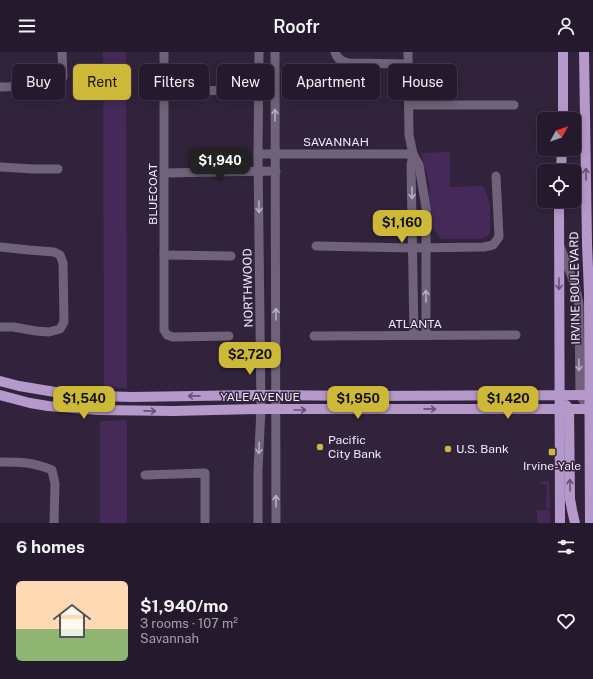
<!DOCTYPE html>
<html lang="en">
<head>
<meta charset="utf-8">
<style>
  :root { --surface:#251a2d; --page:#312739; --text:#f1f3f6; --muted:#a3a1aa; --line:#423849; --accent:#ceb837 }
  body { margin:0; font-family:"Public Sans",sans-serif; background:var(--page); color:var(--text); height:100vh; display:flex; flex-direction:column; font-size:15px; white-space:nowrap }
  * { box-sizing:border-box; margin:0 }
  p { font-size:13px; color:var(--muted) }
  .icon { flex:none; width:22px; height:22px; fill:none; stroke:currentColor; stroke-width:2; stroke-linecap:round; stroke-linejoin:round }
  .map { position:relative; height:471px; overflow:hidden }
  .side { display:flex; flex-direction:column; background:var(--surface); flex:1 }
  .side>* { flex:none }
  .banner { position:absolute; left:12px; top:12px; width:569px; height:36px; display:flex; gap:8px }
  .needle { width:26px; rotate:50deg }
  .buttons { position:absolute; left:537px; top:60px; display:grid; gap:8px }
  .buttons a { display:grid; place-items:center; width:44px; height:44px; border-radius:6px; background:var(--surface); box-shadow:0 2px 10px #0003,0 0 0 1px var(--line); font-size:20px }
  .price { position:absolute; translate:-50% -34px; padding:0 9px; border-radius:8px; background:var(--accent); color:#111; font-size:13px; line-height:26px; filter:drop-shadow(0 1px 2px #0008) }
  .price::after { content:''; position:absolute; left:50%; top:24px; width:12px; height:9px; margin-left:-6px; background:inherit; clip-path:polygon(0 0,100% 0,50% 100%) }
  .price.on { background:#222; color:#fff }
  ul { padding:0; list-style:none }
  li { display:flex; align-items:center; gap:12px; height:100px; padding:0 16px }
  li span { display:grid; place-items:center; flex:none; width:112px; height:80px; border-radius:6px; color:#555 }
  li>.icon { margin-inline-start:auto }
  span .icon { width:48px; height:48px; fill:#fffc; stroke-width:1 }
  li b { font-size:17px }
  h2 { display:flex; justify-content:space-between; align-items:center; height:48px; padding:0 16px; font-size:17px }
  .pill { padding:0 14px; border-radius:6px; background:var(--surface); box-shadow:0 2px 10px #0003,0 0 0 1px var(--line); font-size:14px; line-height:36px }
  .pill.on { background:var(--accent); color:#111 }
  header { display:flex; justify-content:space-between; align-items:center; height:52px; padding:0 16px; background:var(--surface); font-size:18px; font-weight:600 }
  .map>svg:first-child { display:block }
  .green { fill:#452959 }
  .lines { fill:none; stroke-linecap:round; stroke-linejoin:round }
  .minor { stroke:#6f627a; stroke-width:9 }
  .major { stroke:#b599cb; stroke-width:10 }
  .oneway { stroke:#b7acc0 }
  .oneway2 { stroke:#665275 }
  .poi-dot { fill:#ceb837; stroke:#31233c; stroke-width:1.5 }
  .labels { text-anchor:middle; stroke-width:3; stroke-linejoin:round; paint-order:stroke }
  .street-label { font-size:12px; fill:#f2e9fa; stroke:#31233c }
  .poi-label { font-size:12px; fill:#f2e9fa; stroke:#31233c; text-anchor:start }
</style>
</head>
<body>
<header><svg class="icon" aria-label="menu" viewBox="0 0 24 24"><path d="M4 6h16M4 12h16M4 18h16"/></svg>Roofr<svg class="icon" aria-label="person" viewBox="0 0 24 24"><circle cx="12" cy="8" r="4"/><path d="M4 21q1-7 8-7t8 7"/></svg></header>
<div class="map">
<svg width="593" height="471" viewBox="0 0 593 471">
  <rect width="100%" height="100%" fill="#31233c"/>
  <g class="green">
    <path d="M103,0H126L127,336L104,335Z"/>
    <path d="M450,100V135L483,134L486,140L490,153V180L489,182L486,185L480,187H442L430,174L429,131L421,101Z"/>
    <path d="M127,368V471H100V369Z"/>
    <path d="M549,429L550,456H546L547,433L541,432L539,430H540Z"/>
    <rect x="537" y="458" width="13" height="13"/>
  </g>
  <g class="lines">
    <g class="minor">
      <path d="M164,0V278L167,283L173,285L229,284"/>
      <path d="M275,0L276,471"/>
      <path d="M335,0C337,7 342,10 349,11L408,12"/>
      <path d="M408,0L409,83L413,102L419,113L426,156V283"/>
      <path d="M0,35L53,34L60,32L63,25L62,0"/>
      <path d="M165,40L229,38"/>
      <path d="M409,53H514"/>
      <path d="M258,102H413"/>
      <path d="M413,102L411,113L414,283"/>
      <path d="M0,115L34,117H58"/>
      <path d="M165,121L276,119"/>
      <path d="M316,194L412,196L484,195L493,193L499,185L496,124"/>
      <path d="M560,194L576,236L579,252L580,343L589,357"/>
      <path d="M0,195L29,198L54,200L60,203L63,211L64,270L60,277L49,280L36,279L13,275H0"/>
      <path d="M164,203L231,204"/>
      <path d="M314,284L516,283"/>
      <path d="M0,410C20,410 33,410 52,418L55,432L54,471"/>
      <path d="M145,423L205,421V471"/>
      <path d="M258,471V418L261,357L258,102L259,0"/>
    </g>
    <g class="major">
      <path d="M563,0V67"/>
      <path d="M584,0L587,192L589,241L590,471"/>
      <path d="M561,119L562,97"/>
      <path d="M559,149L560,471"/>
      <path d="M0,329L19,334L55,340L99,344L132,345L261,343L369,344L593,343"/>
      <path d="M0,343L30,351L48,354L98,358L173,359L261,357H593"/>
      <path d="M566,353L569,357L570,447L572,458L575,471"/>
    </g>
  </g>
  <defs><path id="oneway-shaft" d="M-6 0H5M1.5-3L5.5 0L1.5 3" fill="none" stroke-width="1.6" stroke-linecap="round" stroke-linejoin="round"/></defs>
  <g class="oneway">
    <use href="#oneway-shaft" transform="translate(275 63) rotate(-90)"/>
    <use href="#oneway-shaft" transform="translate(412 141) rotate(89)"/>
    <use href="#oneway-shaft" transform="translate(259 155) rotate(89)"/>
    <use href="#oneway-shaft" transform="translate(426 244) rotate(-91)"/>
    <use href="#oneway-shaft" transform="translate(276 262) rotate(-90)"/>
    <use href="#oneway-shaft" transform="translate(579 313) rotate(89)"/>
    <use href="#oneway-shaft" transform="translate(259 396) rotate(93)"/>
    <use href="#oneway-shaft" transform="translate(276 449) rotate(-91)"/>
  </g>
  <g class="oneway2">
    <use href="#oneway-shaft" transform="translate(586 122) rotate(-91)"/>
    <use href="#oneway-shaft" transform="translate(559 232) rotate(90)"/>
    <use href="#oneway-shaft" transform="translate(194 344) rotate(179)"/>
    <use href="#oneway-shaft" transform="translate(430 357) rotate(1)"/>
    <use href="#oneway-shaft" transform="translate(300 358)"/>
    <use href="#oneway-shaft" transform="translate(150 359) rotate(1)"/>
    <use href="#oneway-shaft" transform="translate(570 433) rotate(-91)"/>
  </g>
  <g class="poi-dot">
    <circle cx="320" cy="395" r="4"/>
    <circle cx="448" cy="397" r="4"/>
    <rect x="548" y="396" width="8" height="8" rx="2"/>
  </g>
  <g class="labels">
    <g class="street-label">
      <text x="336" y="94">SAVANNAH</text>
      <text transform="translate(153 142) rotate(-90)" y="4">BLUECOAT</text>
      <text transform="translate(248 236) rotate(-91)" y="4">NORTHWOOD</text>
      <text transform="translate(575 236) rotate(-91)" y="4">IRVINE BOULEVARD</text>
      <text x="415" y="276">ATLANTA</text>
      <text x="260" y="349">YALE AVENUE</text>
    </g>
    <g class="poi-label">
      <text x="328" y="392">Pacific<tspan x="328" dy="14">City Bank</tspan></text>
      <text x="456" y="401">U.S. Bank</text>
      <text x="552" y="418" text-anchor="middle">Irvine-Yale</text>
    </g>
  </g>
</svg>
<div class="buttons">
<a><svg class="needle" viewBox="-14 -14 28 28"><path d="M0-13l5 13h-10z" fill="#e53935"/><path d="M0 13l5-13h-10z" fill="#a3a1aa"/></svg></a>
<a><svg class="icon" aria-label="locate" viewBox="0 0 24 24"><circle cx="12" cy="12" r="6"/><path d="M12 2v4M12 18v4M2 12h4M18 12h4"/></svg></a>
</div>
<b class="price on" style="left:220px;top:130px">$1,940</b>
<b class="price" style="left:402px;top:192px">$1,160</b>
<b class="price" style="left:250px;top:324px">$2,720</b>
<b class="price" style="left:84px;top:368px">$1,540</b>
<b class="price" style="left:358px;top:368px">$1,950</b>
<b class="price" style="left:508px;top:368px">$1,420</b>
<div class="banner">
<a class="pill">Buy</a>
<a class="pill on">Rent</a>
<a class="pill">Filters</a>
<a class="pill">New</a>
<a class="pill">Apartment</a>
<a class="pill">House</a>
</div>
</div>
<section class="side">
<h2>6 homes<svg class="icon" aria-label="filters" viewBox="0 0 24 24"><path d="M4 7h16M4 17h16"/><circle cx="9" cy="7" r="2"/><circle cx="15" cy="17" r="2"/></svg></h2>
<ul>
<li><span style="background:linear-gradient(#ffd9b3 60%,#8fb573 0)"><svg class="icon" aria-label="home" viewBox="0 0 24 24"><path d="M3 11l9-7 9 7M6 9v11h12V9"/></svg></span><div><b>$1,940/mo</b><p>3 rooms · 107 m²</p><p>Savannah</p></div><svg class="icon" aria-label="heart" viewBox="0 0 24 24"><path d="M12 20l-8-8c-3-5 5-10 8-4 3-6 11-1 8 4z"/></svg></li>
</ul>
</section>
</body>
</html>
